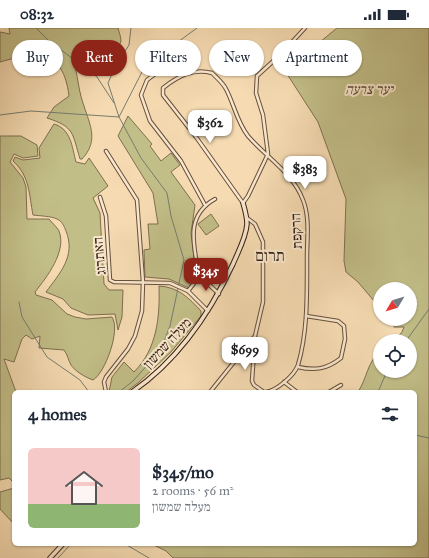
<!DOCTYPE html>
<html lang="en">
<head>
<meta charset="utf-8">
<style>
  :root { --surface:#fff; --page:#f6f6f7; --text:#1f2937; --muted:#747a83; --accent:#8f2418 }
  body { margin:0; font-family:"IM FELL Great Primer","Frank Ruhl Libre",serif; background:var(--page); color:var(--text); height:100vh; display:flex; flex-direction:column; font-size:15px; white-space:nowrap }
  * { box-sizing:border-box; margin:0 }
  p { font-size:13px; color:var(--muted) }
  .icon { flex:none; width:22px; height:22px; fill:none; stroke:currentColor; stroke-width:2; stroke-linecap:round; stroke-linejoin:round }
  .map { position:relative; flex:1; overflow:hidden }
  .side { position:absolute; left:12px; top:362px; width:405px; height:156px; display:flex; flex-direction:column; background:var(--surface); border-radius:6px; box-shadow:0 1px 3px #0004 }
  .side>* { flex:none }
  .guide { position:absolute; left:12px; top:12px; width:405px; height:36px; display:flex; gap:8px }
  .needle { width:26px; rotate:232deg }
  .controls { position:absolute; left:373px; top:254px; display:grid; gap:8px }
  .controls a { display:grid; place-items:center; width:44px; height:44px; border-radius:50%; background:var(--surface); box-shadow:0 1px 3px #0004; font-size:20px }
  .price { position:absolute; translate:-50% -34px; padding:0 9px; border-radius:8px; background:#fff; color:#222; font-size:13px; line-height:26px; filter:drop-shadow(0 1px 2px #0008) }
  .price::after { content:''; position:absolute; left:50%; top:24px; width:12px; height:9px; margin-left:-6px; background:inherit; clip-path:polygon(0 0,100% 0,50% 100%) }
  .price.active { background:var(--accent); color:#fff }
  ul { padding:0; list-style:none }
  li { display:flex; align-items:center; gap:12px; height:100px; padding:0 16px }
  li span { display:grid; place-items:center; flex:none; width:112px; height:80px; border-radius:6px; color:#555 }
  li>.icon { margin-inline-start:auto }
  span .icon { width:48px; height:48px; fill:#fffc; stroke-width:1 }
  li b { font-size:17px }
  h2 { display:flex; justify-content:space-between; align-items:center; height:48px; padding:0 16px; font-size:17px }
  .chip { padding:0 14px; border-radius:18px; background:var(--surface); box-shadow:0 1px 3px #0004; font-size:14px; line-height:36px }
  .chip.active { background:var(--accent); color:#fff }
  .status { display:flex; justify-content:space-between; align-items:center; height:28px; padding:0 20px; background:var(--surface); direction:ltr }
  .status svg { height:11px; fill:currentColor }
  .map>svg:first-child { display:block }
  .green { fill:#c2be88; stroke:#7d6f50 }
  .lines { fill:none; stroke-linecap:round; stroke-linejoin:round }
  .stream { stroke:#757d70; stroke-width:1 }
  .street-casing { stroke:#684f3e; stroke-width:4.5 }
  .secondary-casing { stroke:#382017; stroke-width:5.5 }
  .street { stroke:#f9e8cd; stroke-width:2.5 }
  .secondary { stroke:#f9e8cd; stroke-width:3.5 }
  .labels { text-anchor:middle; stroke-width:4; stroke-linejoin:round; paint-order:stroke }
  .park-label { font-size:14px; font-style:italic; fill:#5a4833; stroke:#f9e8cd }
  .street-label { font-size:14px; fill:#382017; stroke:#f9e8cd }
  .quarter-label { font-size:16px; fill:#382017; stroke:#f9e8cd }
</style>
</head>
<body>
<div class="status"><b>08:32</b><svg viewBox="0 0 49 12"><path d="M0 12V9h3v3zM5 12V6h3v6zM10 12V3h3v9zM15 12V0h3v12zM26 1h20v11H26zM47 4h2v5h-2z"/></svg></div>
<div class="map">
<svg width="429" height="530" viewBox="0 0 429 530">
  <rect width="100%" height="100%" fill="#f6dbb2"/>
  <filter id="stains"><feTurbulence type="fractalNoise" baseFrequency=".005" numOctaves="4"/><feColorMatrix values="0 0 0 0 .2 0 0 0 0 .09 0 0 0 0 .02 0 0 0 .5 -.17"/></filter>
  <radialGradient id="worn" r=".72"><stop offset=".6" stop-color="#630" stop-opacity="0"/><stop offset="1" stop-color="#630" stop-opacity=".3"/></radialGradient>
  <g class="green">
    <path d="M9,0H118C119,4 121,9 121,13C119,28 83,24 75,38C78,51 79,65 84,78C90,97 99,113 82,131H80C72,105 75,99 47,90L54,79L69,68C63,21 38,23 0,34V4L10,6Z"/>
    <path d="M337,0H429V530H173L166,523L152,516H415V364H358C368,348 366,337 380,323V343H410V313H394L402,304L404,299H394V296L390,291H410V261H380V280L358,254L346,244L344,233L346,171L318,94L287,46L314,19Z"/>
    <path d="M128,88L152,116L150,118L161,133L171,125L180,137L171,144L195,177L191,205L196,246L189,260L169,251L145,249L144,222L150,221L148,196H158L153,165L118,108Z"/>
    <path d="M54,96C71,101 72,119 76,134L85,136L89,130L108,158L93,170L100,185L104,256L109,262H123L122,289L118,302L115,286L88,287L71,280L63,271L46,264C60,245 76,228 66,203C64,198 62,193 57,191C51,188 40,188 33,187C29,167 30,148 13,133L15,129L23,132L40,130L39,120Z"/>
    <path d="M0,108H21L37,117L38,128L23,130L14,126L10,134L23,150L26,159L27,191H49C52,195 57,199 59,203C67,223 47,249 35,264L36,267L52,272L67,286L75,289L86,291L112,289C121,302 105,345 93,352C85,349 76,344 71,337C68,332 68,327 64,322L39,320L40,308L32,311L26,307L22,311L14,334L4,331L16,364H14V455L9,450L0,452Z"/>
    <path d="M211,186L219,198L206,207L198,196Z"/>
    <path d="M159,258C178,259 189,270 201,283V288L171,324L139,354L126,364H109L112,349L124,334L134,344C157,321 160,289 159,258Z"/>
    <path d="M14,460V496L0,481V464Z"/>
  </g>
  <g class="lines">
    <g class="stream">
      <path d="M36,0L48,12L97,49L114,75"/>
      <path d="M0,87L31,83L119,89L145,38L197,0"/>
      <path d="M19,274L22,289L47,329L80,352L89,364"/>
      <path d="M406,313L429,281"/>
      <path d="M119,364L133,353L160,323L170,298L184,232L171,188L167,165L141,130L119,89L108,55L116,37L129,17L131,0"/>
      <path d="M378,364L387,343"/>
      <path d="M415,407L429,410"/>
      <path d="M125,516L149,530"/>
      <path d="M58,530L71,516"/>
    </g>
    <defs>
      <g id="street">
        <path d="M178,29L147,52L141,67L150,93L181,133L205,177"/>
        <path d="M106,123L137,172L143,254L142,283L135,308L128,321L106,349L104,354L106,364"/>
        <path d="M100,169L106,188L110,252L114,254L170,255L188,263L208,283"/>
        <path d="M203,251L219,266"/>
        <path d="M188,263L199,249C195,219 183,189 215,171"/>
        <path d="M255,309L252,353L254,357L264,364"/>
        <path d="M298,339C315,343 327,341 341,330L345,311L344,298L338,293L306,288"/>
        <path d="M284,354L297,364"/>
        <path d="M210,364L255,308L263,274V214L255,196L247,190"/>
        <path d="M266,364C277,362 294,348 298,337C308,303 307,265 307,229C307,211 310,189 303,172C293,145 266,129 248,108C237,94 234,76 226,61C223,55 217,50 212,45C193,40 178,48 163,60V67L196,109L243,175L248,168L268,126L263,87L256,65L257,48L281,26L305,0"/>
        <path d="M329,364L341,357"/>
      </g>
      <g id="secondary">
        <path d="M132,364C177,333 210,285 233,236C238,224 246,210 247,196C247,189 245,182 243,175"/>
        <path d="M50,530L63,516"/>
      </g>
    </defs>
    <use href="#street" class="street-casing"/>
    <use href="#secondary" class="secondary-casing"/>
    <use href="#street" class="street"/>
    <use href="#secondary" class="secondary"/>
  </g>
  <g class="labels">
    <g class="park-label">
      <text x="369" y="66">יער צרעה</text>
    </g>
    <g class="street-label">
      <text transform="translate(296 203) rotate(-93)" y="5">הרקפת</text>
      <text transform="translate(99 228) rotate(-95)" y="5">האתרוג</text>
      <text transform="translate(167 315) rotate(-47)" y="5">מעלה שמשון</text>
    </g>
    <g class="quarter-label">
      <text x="270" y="233">תרום</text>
    </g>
  </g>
  <rect width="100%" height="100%" filter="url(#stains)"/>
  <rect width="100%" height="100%" fill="url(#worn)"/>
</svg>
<div class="controls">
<a><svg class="needle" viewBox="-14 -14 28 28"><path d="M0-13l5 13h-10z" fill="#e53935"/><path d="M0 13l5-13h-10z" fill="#747a83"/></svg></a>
<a><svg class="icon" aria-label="locate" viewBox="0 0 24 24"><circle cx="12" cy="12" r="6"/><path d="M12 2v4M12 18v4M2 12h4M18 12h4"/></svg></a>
</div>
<b class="price" style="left:210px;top:116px">$362</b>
<b class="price" style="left:305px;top:162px">$383</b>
<b class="price active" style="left:206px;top:264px">$345</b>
<b class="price" style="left:245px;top:343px">$699</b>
<div class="guide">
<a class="chip">Buy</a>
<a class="chip active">Rent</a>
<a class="chip">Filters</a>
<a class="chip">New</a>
<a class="chip">Apartment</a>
</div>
<section class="side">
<h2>4 homes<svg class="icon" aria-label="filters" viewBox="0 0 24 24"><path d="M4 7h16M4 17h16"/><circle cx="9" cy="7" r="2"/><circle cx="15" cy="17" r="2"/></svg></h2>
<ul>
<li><span style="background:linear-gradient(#f6c9c9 70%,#8fb573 0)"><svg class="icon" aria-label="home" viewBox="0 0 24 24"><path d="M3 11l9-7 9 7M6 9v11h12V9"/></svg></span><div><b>$345/mo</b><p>2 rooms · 56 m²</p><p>מעלה שמשון</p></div></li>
</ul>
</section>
</div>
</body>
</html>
